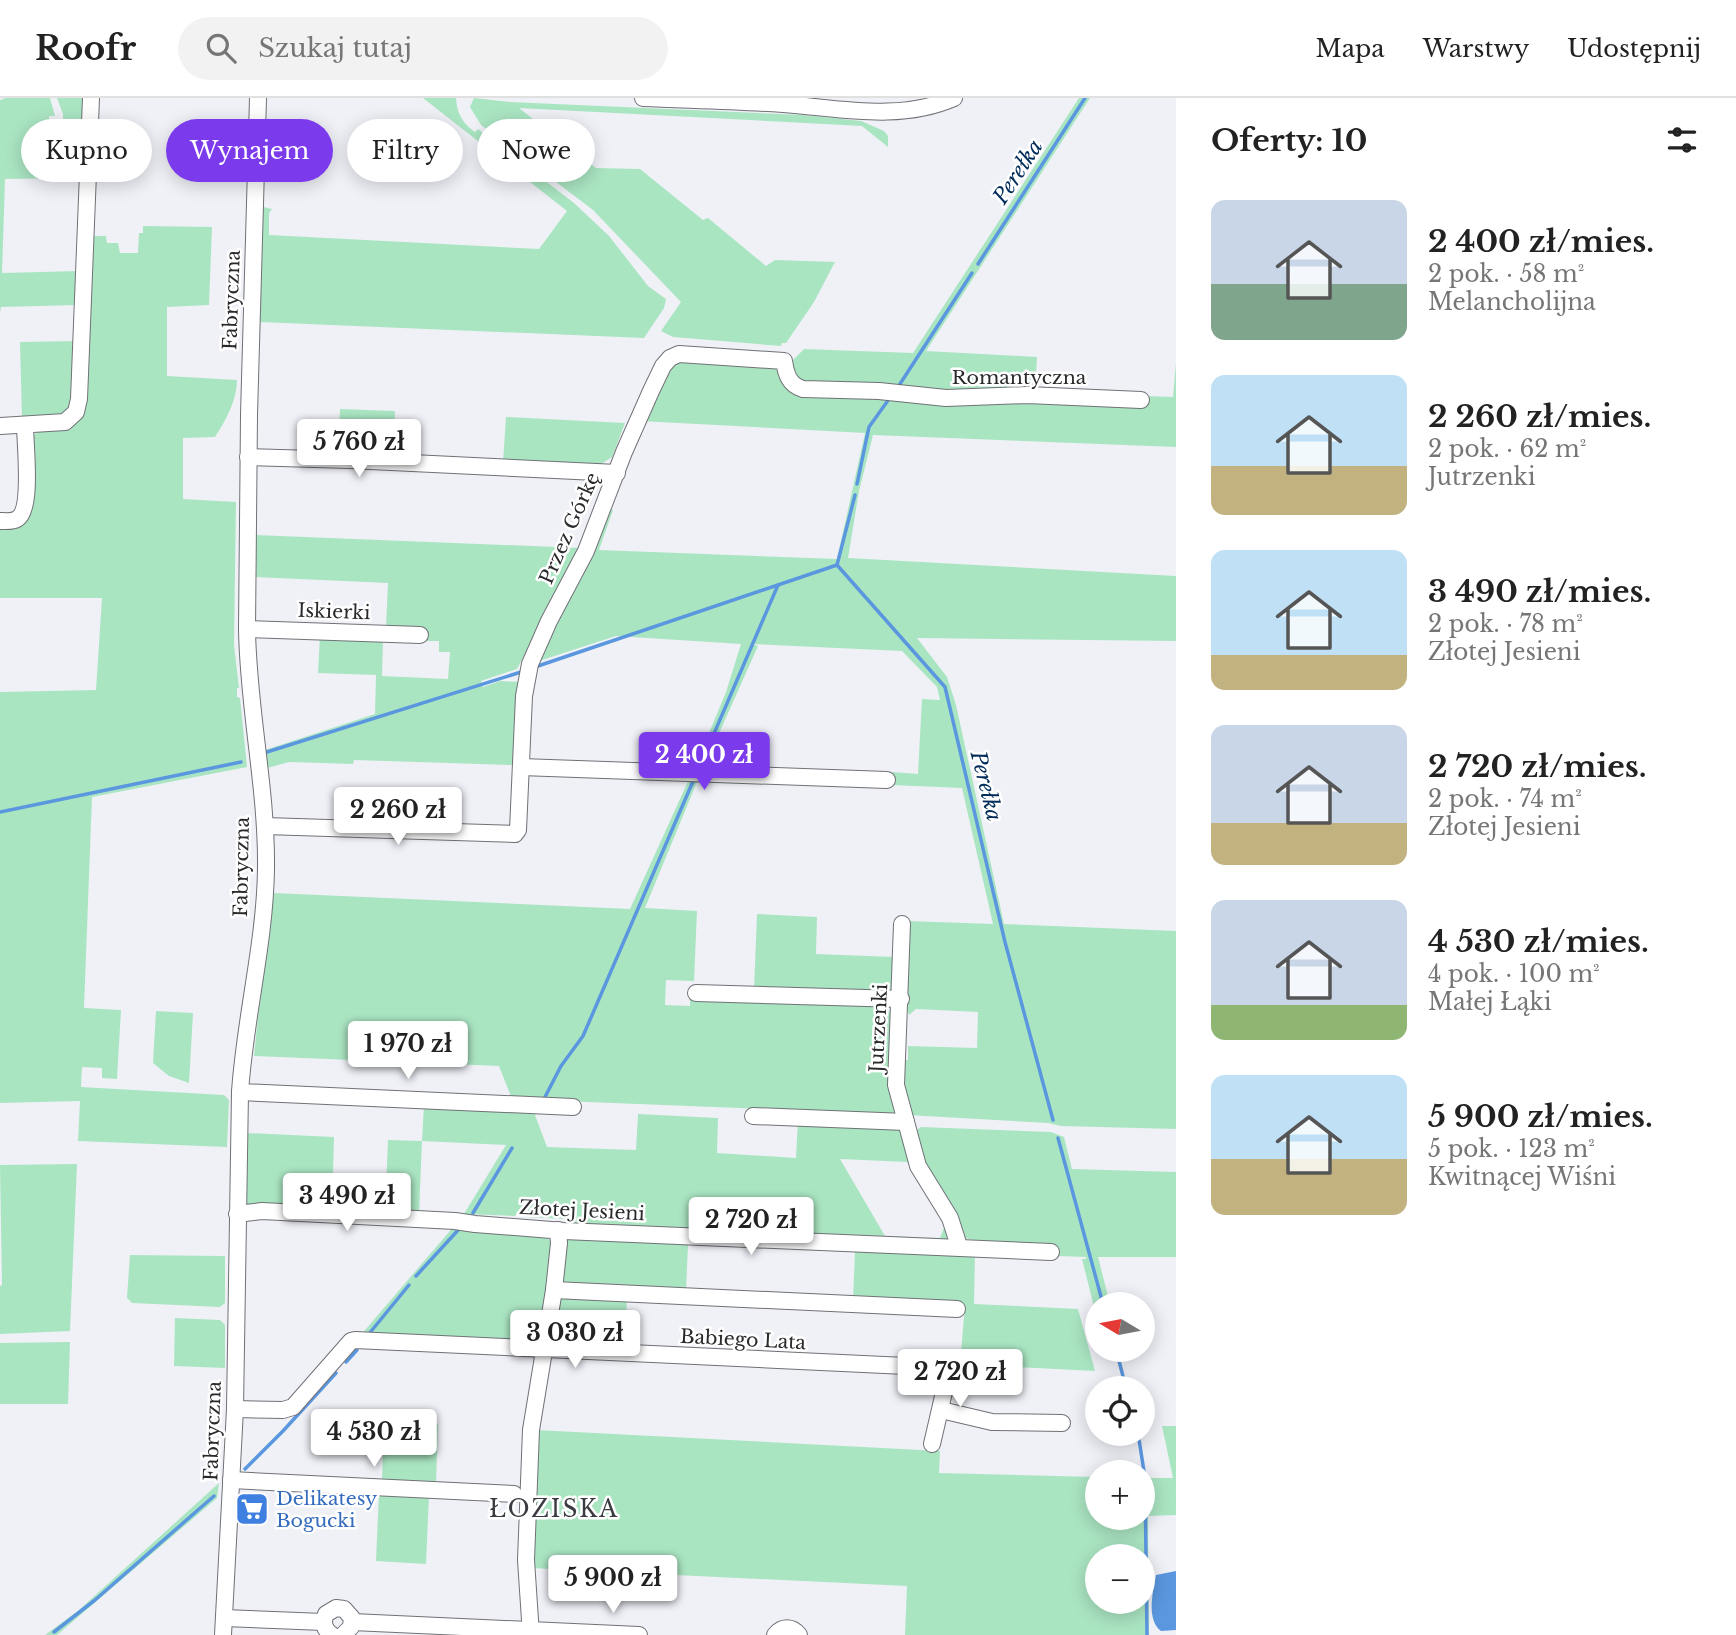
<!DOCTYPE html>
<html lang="pl">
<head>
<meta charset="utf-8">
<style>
  :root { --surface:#fff; --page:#f2f2f2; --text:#222; --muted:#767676; --line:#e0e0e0; --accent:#7c3aed }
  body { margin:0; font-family:"Libre Baskerville",serif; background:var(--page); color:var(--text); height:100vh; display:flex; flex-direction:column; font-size:26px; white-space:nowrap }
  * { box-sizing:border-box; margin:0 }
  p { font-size:23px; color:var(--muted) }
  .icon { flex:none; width:38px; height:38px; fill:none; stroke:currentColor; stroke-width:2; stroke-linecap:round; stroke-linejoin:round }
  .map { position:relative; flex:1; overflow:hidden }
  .side { display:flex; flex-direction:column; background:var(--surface); width:560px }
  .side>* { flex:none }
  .banner { position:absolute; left:21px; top:21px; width:665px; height:63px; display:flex; gap:14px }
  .needle { width:46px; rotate:280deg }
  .tools { position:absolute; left:1085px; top:1194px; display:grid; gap:14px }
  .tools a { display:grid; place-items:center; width:70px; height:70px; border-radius:50%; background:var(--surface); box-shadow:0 4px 18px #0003; font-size:35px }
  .price { position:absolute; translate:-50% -60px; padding:0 16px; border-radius:7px; background:#fff; color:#222; font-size:23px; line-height:46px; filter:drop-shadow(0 2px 4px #0008) }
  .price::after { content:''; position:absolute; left:50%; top:42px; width:21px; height:16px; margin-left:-10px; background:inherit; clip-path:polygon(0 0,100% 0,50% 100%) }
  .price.active { background:var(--accent); color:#fff }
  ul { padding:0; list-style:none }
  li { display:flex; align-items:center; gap:21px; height:175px; padding:0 35px }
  li span { display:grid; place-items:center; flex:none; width:196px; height:140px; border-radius:14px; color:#555 }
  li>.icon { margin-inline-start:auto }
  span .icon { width:84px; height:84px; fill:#fffc; stroke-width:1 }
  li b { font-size:30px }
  h2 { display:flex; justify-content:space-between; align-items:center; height:84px; padding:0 35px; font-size:30px }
  .tag { padding:0 24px; border-radius:32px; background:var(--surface); box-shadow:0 4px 18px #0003; font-size:24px; line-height:63px }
  .tag.active { background:var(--accent); color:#fff }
  header { display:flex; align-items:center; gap:42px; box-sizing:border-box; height:98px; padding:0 35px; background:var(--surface); border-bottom:2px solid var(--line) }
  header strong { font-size:33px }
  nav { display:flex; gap:38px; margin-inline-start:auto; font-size:24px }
  .search { width:490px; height:63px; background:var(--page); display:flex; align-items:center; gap:18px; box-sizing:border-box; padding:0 24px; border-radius:38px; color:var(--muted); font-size:26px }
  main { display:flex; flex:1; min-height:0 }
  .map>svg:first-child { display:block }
  .green { fill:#aae5c2; fill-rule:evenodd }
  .water { fill:#5b97df }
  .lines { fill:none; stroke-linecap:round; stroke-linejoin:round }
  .stream { stroke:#5b97df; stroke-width:3.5 }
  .minor-casing { stroke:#707177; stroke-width:18 }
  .minor { stroke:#fff; stroke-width:16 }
  .labels { text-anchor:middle; stroke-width:5; stroke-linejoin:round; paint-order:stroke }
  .street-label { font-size:19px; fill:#2a2a2c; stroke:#fff }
  .shop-label { font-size:19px; fill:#366cbe; stroke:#fff; text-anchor:start }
  .water-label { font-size:21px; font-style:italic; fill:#022d5a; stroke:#fff }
  .quarter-label { font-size:23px; letter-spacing:2px; fill:#3b3c41; stroke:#fff }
</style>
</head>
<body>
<header>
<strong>Roofr</strong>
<div class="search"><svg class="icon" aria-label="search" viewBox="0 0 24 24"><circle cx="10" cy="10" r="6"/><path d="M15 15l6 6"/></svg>Szukaj tutaj</div>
<nav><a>Mapa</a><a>Warstwy</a><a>Udostępnij</a></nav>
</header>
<main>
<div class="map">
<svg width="1176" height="1537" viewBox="0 0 1176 1537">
  <rect width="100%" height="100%" fill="#eff1f7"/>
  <g class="green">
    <path d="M6,0H50L55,18H49V33H63V16L57,0H86L83,80L5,81L2,175L79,173L77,207L1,209L0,215V2Z"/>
    <path d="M423,0H456C457,15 462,25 475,34L478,31L574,105L609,138L648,188L666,201L664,210L644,240L260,224L263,109L272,111L269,115V137L539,151L567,113Z"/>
    <path d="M474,0L510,4L803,17L861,23L884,33L888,38V49L862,28L519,10L596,70L640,71L703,122L708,120L766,168L775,162L835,164L814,204L786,245H782L781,248L673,239L661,233L681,204L593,112L481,27L470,9Z"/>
    <path d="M1079,0H1090L926,253L1037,259L1035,293L920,295L794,285L789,273L792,263L804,251L913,255Z"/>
    <path d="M143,128L212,129L209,207L167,209V278L237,282C237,302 226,322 215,339L183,340V401L236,404L234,547L239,590H237V599L240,600L247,669L92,699L84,910L121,912L117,981L102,980V970L82,969L81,989L224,997L229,1002L227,1049L78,1043L80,1003L0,1005V594L96,592L102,500H0V428H12L33,337L40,333L70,332L77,324L82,313L91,138H106L107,145H118L120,155H138L139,135H143Z"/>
    <path d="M75,243L73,303C63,324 43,320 22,321L20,244Z"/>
    <path d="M677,261L778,270L785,286L885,296L895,302L988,307L1032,302L1144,298L1173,299L1176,265V349L873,337L859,393L848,460L1176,478V543L917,540L947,579L956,607L1004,826L1176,833V1031L1061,1028L1048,1025L907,1017L900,962H908V948L977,950L978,914L916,911L909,917L906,907L907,823L993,826L962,690L891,687L892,674L918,676L922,601L940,602L937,589L902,553L752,546L758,548L704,669H695L726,594L741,546L616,538L536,564L574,494L607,409L613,412L599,452L837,461L865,335L640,323L659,284Z"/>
    <path d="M340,311L395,313L393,360L338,357Z"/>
    <path d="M506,319L625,325L612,359L600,367L503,364Z"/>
    <path d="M255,437L580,450L517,571L481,583L483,589L500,583L521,584L517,663L511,667L354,662L353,666L289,664L267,670L265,652L375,616L376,577L318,575L320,538L383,541L382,578L448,581L450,554H439V543H423L386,530L388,485L255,479Z"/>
    <path d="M690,679H699L645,810L697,813L694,883L666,882L665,907L690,908V901L885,909L893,917L896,1012L894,1016L512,1001L499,968L254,958L266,841L274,795L630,811Z"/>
    <path d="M757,816L817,819L816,856L895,859L894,890L888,896L754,892Z"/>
    <path d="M156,913L193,915L189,985L169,978L153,965Z"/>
    <path d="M424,1007L538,1012L535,1017L547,1049L636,1052L638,1016L718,1020L717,1055L796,1060L798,1023L899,1029L950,1136L948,1143L886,1141L885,1138L571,1126L567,1121L526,1119L524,1115H517L515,1118L464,1116L506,1047L422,1043L419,1116L385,1113L388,1042L422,1043ZM840,1061L907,1064L945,1127L940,1140L885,1138Z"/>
    <path d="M921,1029L1051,1034L1064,1039L1072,1071L1176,1074V1159H1098L1110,1206H1097V1213H1095L1082,1161H1086V1159L1057,1158L1055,1146L977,1143L965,1140L920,1065L912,1035Z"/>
    <path d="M246,1035L334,1039L332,1111L246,1108Z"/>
    <path d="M77,1066L70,1233L0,1236V1188L2,1187L0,1067Z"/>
    <path d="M455,1127L465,1130L464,1133L546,1138L551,1144L553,1156L538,1246L360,1238Z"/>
    <path d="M564,1139L688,1146L686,1193L560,1188Z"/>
    <path d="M855,1153L975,1154L974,1206L1078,1211L1095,1273L960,1266L965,1207L853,1202Z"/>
    <path d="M130,1157L225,1158V1205L220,1209L132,1205L127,1200Z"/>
    <path d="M558,1196L627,1198L625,1251L550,1247Z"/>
    <path d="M175,1220L220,1222L225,1227V1270L174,1268Z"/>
    <path d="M70,1244L68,1306H0V1245Z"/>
    <path d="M384,1323L438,1326L436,1385L382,1383Z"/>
    <path d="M1162,1328H1176V1417L1148,1418L1149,1537H905L907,1488L531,1470L536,1332L940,1353L939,1375L1097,1379V1419H1143V1380H1173ZM1097,1458H1143V1503H1097Z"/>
    <path d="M219,1385L217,1400L57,1537H45L79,1512Z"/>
    <path d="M379,1395L429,1398L426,1466L376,1463Z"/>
  </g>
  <path class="water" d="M1176,1473V1532L1161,1533C1146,1522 1153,1493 1156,1477Z"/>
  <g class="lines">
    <g class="stream">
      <path d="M978,166L1085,0"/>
      <path d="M898,289L972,175"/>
      <path d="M857,386L869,329L889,301"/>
      <path d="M855,397L837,467L945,589L1005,844L1053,1022"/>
      <path d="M535,569L837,467"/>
      <path d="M267,654L521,574"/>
      <path d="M700,668L778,487"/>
      <path d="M0,714L241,664"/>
      <path d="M545,999L561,968L583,938L694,681"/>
      <path d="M1058,1040L1103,1206"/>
      <path d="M473,1115L512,1050"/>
      <path d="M416,1178L460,1130"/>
      <path d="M368,1237L409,1187"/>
      <path d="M1116,1251L1126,1290"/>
      <path d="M346,1264L357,1252"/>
      <path d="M1138,1335L1145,1380L1147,1537"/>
      <path d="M245,1371L283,1333L336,1275"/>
      <path d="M54,1534L95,1502L214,1398"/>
    </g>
    <defs>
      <g id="minor">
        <path d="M643,0C690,2 737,3 783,6C840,10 899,24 954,0"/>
        <path d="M0,328L65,324L76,314L79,301L91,0"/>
        <path d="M248,359L350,362L617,375"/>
        <path d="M0,423C5,423 12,424 17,421C33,412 25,346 25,327"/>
        <path d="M247,531L420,537"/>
        <path d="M521,669L887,682"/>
        <path d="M265,728L515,736L518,732L524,598L530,566L549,523L586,453L624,354L651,293L663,268L670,260L679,256L784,263C786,276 789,287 803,291L879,293L946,300L1027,297L1141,302"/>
        <path d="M902,826L896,987L918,1068L950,1120L959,1148"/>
        <path d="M696,895L901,901"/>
        <path d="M240,994L573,1009"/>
        <path d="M753,1018L906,1024"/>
        <path d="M237,1116L262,1113L455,1123L475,1126L564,1133L1051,1154"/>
        <path d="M554,1192L957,1211"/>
        <path d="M235,1311L283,1312L293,1309L351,1243L355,1242L927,1269L943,1273L947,1281L932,1346"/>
        <path d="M941,1312L992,1324L1062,1325"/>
        <path d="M231,1382L514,1396"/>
        <path d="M224,1520L324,1524"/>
        <path d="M352,1524L639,1537"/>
        <path d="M223,1537L235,1311L240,994C245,919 265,845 266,771C267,690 248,611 247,531L249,317L258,0"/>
        <path d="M332,1537C324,1532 322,1524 326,1516L336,1510L344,1511L352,1520L351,1529L343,1537"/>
        <path d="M531,1537L526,1462L531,1332L554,1192L559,1145L558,1132"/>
        <path d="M775,1537C782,1528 792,1528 799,1537"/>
      </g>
    </defs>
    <use href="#minor" class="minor-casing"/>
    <use href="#minor" class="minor"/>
  </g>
  <defs>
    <symbol id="supermarket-square" viewBox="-11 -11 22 22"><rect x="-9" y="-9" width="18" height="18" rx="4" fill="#3f7fe0" stroke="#fff"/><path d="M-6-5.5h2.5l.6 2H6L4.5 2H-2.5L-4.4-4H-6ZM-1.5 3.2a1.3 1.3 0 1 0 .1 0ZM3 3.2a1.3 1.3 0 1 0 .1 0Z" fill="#fff"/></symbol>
  </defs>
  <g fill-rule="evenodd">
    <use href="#supermarket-square" x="233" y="1392" width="38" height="38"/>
  </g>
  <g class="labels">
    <g class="street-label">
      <text transform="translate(231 202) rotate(-88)" y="7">Fabryczna</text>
      <text x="1019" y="286">Romantyczna</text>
      <text transform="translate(569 430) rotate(-66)" y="7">Przez Górkę</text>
      <text transform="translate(334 513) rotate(2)" y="7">Iskierki</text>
      <text transform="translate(241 769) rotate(-89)" y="7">Fabryczna</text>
      <text transform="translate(878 930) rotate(-87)" y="7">Jutrzenki</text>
      <text transform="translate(582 1112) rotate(3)" y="7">Złotej Jesieni</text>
      <text transform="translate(743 1241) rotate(3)" y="7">Babiego Lata</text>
      <text transform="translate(212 1333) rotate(-88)" y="7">Fabryczna</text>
    </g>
    <g class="shop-label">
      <text x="276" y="1407">Delikatesy<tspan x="276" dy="22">Bogucki</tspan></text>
    </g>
    <g class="water-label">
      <text transform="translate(1018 74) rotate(-57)" y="7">Perełka</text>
      <text transform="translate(986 688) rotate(76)" y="7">Perełka</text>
    </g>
    <g class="quarter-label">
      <text x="554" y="1419">ŁOZISKA</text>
    </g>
  </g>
</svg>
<div class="tools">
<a><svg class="needle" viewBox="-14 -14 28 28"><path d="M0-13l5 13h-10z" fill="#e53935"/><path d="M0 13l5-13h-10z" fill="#767676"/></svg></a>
<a><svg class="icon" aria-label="locate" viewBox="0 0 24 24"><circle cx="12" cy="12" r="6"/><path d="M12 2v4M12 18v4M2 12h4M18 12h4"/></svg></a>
<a>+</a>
<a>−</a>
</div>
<b class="price" style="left:359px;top:381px">5 760 zł</b>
<b class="price active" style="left:704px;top:694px">2 400 zł</b>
<b class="price" style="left:398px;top:749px">2 260 zł</b>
<b class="price" style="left:408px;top:983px">1 970 zł</b>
<b class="price" style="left:347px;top:1135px">3 490 zł</b>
<b class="price" style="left:751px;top:1159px">2 720 zł</b>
<b class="price" style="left:575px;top:1272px">3 030 zł</b>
<b class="price" style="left:960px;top:1311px">2 720 zł</b>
<b class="price" style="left:374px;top:1371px">4 530 zł</b>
<b class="price" style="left:613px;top:1517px">5 900 zł</b>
<div class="banner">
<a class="tag">Kupno</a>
<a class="tag active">Wynajem</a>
<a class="tag">Filtry</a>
<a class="tag">Nowe</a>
</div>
</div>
<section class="side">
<h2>Oferty: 10<svg class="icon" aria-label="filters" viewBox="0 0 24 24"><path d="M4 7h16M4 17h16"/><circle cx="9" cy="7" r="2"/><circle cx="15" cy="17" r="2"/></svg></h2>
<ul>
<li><span style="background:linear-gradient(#c9d6e8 60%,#7fa58c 0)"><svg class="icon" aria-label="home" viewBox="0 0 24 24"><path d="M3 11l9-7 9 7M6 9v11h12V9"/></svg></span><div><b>2 400 zł/mies.</b><p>2 pok. · 58 m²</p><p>Melancholijna</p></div></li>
<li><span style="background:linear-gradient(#bfe0f5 65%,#c2b280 0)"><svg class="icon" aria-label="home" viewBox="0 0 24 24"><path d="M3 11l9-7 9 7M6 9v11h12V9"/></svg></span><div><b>2 260 zł/mies.</b><p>2 pok. · 62 m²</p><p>Jutrzenki</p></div></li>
<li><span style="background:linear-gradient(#bfe0f5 75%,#c2b280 0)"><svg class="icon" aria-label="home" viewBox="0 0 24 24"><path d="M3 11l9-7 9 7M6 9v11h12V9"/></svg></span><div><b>3 490 zł/mies.</b><p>2 pok. · 78 m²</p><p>Złotej Jesieni</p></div></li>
<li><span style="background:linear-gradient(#c9d6e8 70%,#c2b280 0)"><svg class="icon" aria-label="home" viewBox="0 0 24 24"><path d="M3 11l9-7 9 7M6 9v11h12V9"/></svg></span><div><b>2 720 zł/mies.</b><p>2 pok. · 74 m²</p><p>Złotej Jesieni</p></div></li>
<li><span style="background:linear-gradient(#c9d6e8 75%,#8fb573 0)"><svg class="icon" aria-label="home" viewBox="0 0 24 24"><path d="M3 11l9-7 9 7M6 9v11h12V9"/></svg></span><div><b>4 530 zł/mies.</b><p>4 pok. · 100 m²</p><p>Małej Łąki</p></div></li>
<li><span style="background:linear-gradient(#bfe0f5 60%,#c2b280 0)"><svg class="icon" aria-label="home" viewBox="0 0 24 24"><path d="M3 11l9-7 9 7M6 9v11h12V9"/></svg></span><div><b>5 900 zł/mies.</b><p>5 pok. · 123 m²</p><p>Kwitnącej Wiśni</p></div></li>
</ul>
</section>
</main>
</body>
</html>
